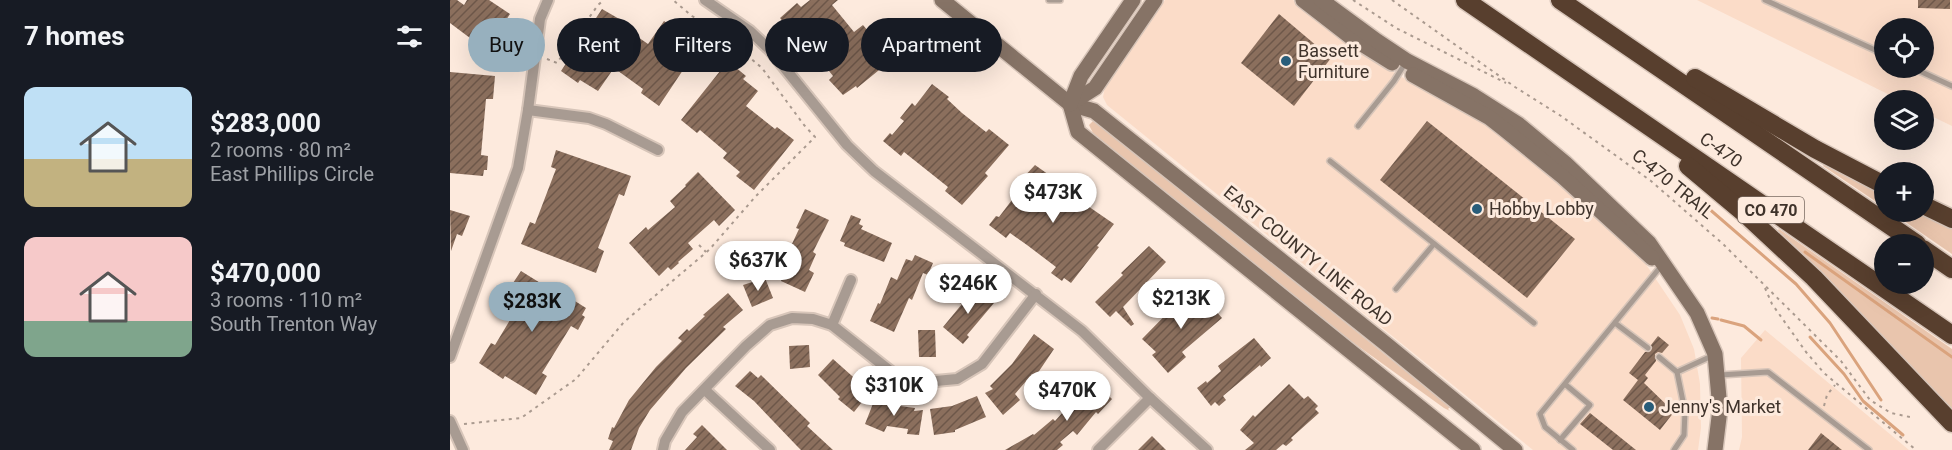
<!DOCTYPE html>
<html lang="en">
<head>
<meta charset="utf-8">
<style>
  :root { --surface:#171b24; --page:#242831; --text:#f1f3f6; --muted:#9ea1a6; --accent:#97b0be }
  body { margin:0; font-family:Roboto,sans-serif; background:var(--page); color:var(--text); height:100vh; display:flex; flex-direction:column; font-size:22px; white-space:nowrap }
  * { box-sizing:border-box; margin:0 }
  p { font-size:20px; color:var(--muted) }
  .icon { flex:none; width:33px; height:33px; fill:none; stroke:currentColor; stroke-width:2; stroke-linecap:round; stroke-linejoin:round }
  .map { position:relative; flex:1; overflow:hidden }
  .drawer { display:flex; flex-direction:column; background:var(--surface); width:450px }
  .drawer>* { flex:none }
  .guide { position:absolute; left:18px; top:18px; width:570px; height:54px; display:flex; gap:12px }
  .buttons { position:absolute; left:1424px; top:18px; display:grid; gap:12px }
  .buttons a { display:grid; place-items:center; width:60px; height:60px; border-radius:50%; background:var(--surface); box-shadow:0 6px 24px #0002; font-size:30px }
  .price { position:absolute; translate:-50% -51px; padding:0 14px; border-radius:21px; background:#fff; color:#222; font-size:20px; line-height:39px; filter:drop-shadow(0 2px 3px #0008) }
  .price::after { content:''; position:absolute; left:50%; top:36px; width:18px; height:14px; margin-left:-9px; background:inherit; clip-path:polygon(0 0,100% 0,50% 100%) }
  .price.active { background:var(--accent); color:#111 }
  ul { padding:0; list-style:none }
  li { display:flex; align-items:center; gap:18px; height:150px; padding:0 24px }
  li span { display:grid; place-items:center; flex:none; width:168px; height:120px; border-radius:12px; color:#555 }
  li>.icon { margin-inline-start:auto }
  span .icon { width:72px; height:72px; fill:#fffc; stroke-width:1 }
  li b { font-size:26px }
  h2 { display:flex; justify-content:space-between; align-items:center; height:72px; padding:0 24px; font-size:26px }
  .pill { padding:0 21px; border-radius:27px; background:var(--surface); box-shadow:0 6px 24px #0002; font-size:21px; line-height:54px }
  .pill.active { background:var(--accent); color:#111 }
  main { display:flex; flex:1; min-height:0 }
  .map>svg:first-child { display:block }
  .built { fill:#fbdcc8; fill-rule:evenodd }
  .green { fill:#e9c5ad }
  .lines { fill:none; stroke-linecap:round; stroke-linejoin:round }
  .stream { stroke:#daa37d; stroke-width:3 }
  .building { fill:url(#building-hatch) }
  .lane-casing { stroke:#d7c5b9; stroke-width:8 }
  .street-casing { stroke:#d7c5b9; stroke-width:14 }
  .secondary-casing { stroke:#d7c5b9; stroke-width:18 }
  .highway-casing { stroke:#d7c5b9; stroke-width:21 }
  .path { stroke:#aa9a8f; stroke-width:2; stroke-dasharray:3 4.5; stroke-linecap:butt }
  .lane { stroke:#a89b92; stroke-width:5 }
  .street { stroke:#a89b92; stroke-width:10 }
  .secondary { stroke:#867366; stroke-width:15 }
  .highway { stroke:#583f2e; stroke-width:18 }
  .poi-dot { fill:#295d7a; stroke:#fdeadd; stroke-width:2 }
  .labels { text-anchor:middle; stroke-width:6; stroke-linejoin:round; paint-order:stroke }
  .shield { fill:#fdeadd; stroke:#786a60; stroke-width:1.5 }
  .shield-label { font-size:16px; font-weight:bold; fill:#3f332b }
  .poi-label { font-size:18px; fill:#3f332b; stroke:#fdeadd; text-anchor:start }
  .street-label { font-size:18px; fill:#3f332b; stroke:#fdeadd }
</style>
</head>
<body>
<main>
<section class="drawer">
<h2>7 homes<svg class="icon" aria-label="filters" viewBox="0 0 24 24"><path d="M4 7h16M4 17h16"/><circle cx="9" cy="7" r="2"/><circle cx="15" cy="17" r="2"/></svg></h2>
<ul>
<li><span style="background:linear-gradient(#bfe0f5 60%,#c2b280 0)"><svg class="icon" aria-label="home" viewBox="0 0 24 24"><path d="M3 11l9-7 9 7M6 9v11h12V9"/></svg></span><div><b>$283,000</b><p>2 rooms · 80 m²</p><p>East Phillips Circle</p></div></li>
<li><span style="background:linear-gradient(#f6c9c9 70%,#7fa58c 0)"><svg class="icon" aria-label="home" viewBox="0 0 24 24"><path d="M3 11l9-7 9 7M6 9v11h12V9"/></svg></span><div><b>$470,000</b><p>3 rooms · 110 m²</p><p>South Trenton Way</p></div></li>
</ul>
</section>
<div class="map">
<svg width="1502" height="450" viewBox="0 0 1502 450">
  <defs>
    <pattern id="building-hatch" width="6" height="6" patternUnits="userSpaceOnUse" patternTransform="scale(1.5)"><rect width="6" height="6" fill="#8b6f5d"/><path d="M-1 1l2-2M0 6l6-6M5 7l2-2" fill="none" stroke="#6d5749"/></pattern>
  </defs>
  <rect width="100%" height="100%" fill="#fdeadd"/>
  <g class="built">
    <path d="M715,0H843L915,54L948,75L1028,118L1081,158L1193,260L1230,315L1244,349L1250,384L1251,428L1248,450H1083L657,105L653,97L655,87Z"/>
    <path d="M1247,0H1502V126L1473,112V100H1450ZM1434,28H1473V68H1434Z"/>
    <path d="M1315,330L1459,450H1289L1292,437L1291,358Z"/>
  </g>
  <g class="green">
    <path d="M644,120L1000,407L998,409L1000,411L994,408L883,328L652,141L643,133L639,125Z"/>
    <path d="M1375,163L1434,194V207L1373,166Z"/>
    <path d="M1441,212H1469L1502,228V254Z"/>
    <path d="M1329,229L1502,349V411L1387,289L1327,231Z"/>
  </g>
  <g class="lines">
    <g class="stream">
      <path d="M1235,188L1346,284L1380,323L1431,400"/>
      <path d="M1355,252L1502,357"/>
      <path d="M1262,318L1268,319"/>
      <path d="M1271,320L1294,326L1311,340"/>
      <path d="M1360,337L1394,374L1413,401L1453,435"/>
    </g>
  </g>
  <g class="building">
    <path d="M0,0H7L14,5L17,0H39L60,14L48,32L52,35L40,53L0,23Z"/>
    <path d="M360,0H388L382,5L404,32L413,25L423,37L428,34L445,57L407,88L406,86L393,95L379,80L383,76L348,32L345,35L330,18L347,3L351,7Z"/>
    <path d="M1468,0H1500V9L1468,8Z"/>
    <path d="M152,9L171,20L169,24L198,44L214,21L232,34L234,31L251,43L209,106L191,93L193,89L164,68L148,91L130,80L128,83L111,71Z"/>
    <path d="M829,14L881,58L844,106L791,63Z"/>
    <path d="M278,61L296,76L293,79L308,91L296,106L325,129L327,127L344,140L304,190L286,176L290,172L273,158L277,153L250,130L247,133L231,120Z"/>
    <path d="M0,72L45,76L43,99H36L31,155L38,156L37,170H34L33,176L0,173Z"/>
    <path d="M482,84L499,97L497,99L512,113L536,132L539,129L559,145L535,173L538,176L512,205L495,191L498,187L454,152L451,156L433,141L440,133L442,135L454,121L450,118L462,103L465,106Z"/>
    <path d="M977,121L1125,239L1077,298L930,180Z"/>
    <path d="M106,150L181,176L174,196L169,194L148,248L154,251L146,273L71,244L80,222L85,224L106,169L101,167Z"/>
    <path d="M585,165L602,177L600,180L664,224L647,246L649,247L621,283L614,278L612,281L601,273L606,267L577,245L560,233L556,238L539,225L546,216L549,217L574,184L570,181Z"/>
    <path d="M248,172L285,210L269,226L264,220L238,243L243,249L228,262L229,263L221,270L218,267L209,276L179,243L196,227L198,230L225,207L220,201L236,186L235,185Z"/>
    <path d="M355,209L379,220L363,252L366,254L359,270L364,273L355,292L331,281L346,248L341,246L349,229L346,228Z"/>
    <path d="M0,210L20,216L12,236L7,234L1,251Z"/>
    <path d="M401,215L411,219L409,224L413,226L411,229L442,243L434,262L394,246L395,243L390,241Z"/>
    <path d="M699,246L716,262L673,307L684,324L681,326L666,311L660,317L645,302L673,275L671,273Z"/>
    <path d="M465,255L483,263L478,275L473,273L462,300L459,298L444,332L420,321L428,303L430,304L441,277L447,280L456,259L462,261Z"/>
    <path d="M71,271L116,299L117,296L136,308L132,315L135,317L128,330L121,326L92,373L97,376L86,395L55,376L53,379L29,363L41,343L45,345L63,315L53,309L64,288L61,286Z"/>
    <path d="M315,278L323,298L302,307L293,285Z"/>
    <path d="M518,289L529,297L532,293L544,303L517,335L519,337L513,344L493,327L512,304L508,302Z"/>
    <path d="M739,291L753,303L756,300L772,318L732,352L736,357L718,373L702,355L706,352L692,339Z"/>
    <path d="M278,293L293,310L273,327L276,329L236,368L200,410L189,428L181,450H159L163,441L158,439L162,427L164,428L179,400L206,367L232,341L228,338L237,329L239,331L255,316L253,315Z"/>
    <path d="M468,330H485L486,357H469Z"/>
    <path d="M584,334L604,349L581,383L577,380L565,394L570,400L553,415L535,393L543,389L540,386L562,364Z"/>
    <path d="M1208,336L1219,345L1212,353L1208,352L1205,354L1206,361L1195,375L1198,378L1194,383L1224,412L1210,430L1173,400L1188,380L1179,373L1195,352L1201,351V345Z"/>
    <path d="M804,338L821,358L811,367L810,365L773,396L776,400L769,406L765,402L761,406L747,388L756,381L757,383L771,371L768,366Z"/>
    <path d="M359,345L360,367L340,369L339,346Z"/>
    <path d="M383,359L420,392L404,412L388,399L390,397L368,375Z"/>
    <path d="M300,371L308,378L311,375L360,423L357,426L383,450H351L346,445L304,401L285,386Z"/>
    <path d="M639,383L649,393L652,389L662,399L648,414L646,412L627,435L623,431L610,442L613,445L607,450H555L583,434L584,435L603,419L605,421Z"/>
    <path d="M839,384L854,399L858,396L868,406L865,409L869,413L841,438L843,440L836,446L833,444L826,450H795L804,443L790,430L803,415L805,417Z"/>
    <path d="M426,396L450,406L465,408L464,411L473,410L469,435L457,434L458,429L437,426L434,432L415,424Z"/>
    <path d="M527,396L536,417L505,430V432L484,435L480,409L502,406Z"/>
    <path d="M1140,413L1186,450H1163L1130,424Z"/>
    <path d="M252,425L277,450H235L247,437L243,434Z"/>
    <path d="M1371,433L1392,450H1358Z"/>
    <path d="M702,436L716,450H688Z"/>
  </g>
  <g class="lines">
    <defs>
      <g id="lane">
        <path d="M599,0H610"/>
        <path d="M1315,0L1434,54"/>
        <path d="M1463,68L1502,86"/>
        <path d="M908,126L944,81L956,62"/>
        <path d="M880,161L1084,323"/>
        <path d="M946,289L984,244"/>
        <path d="M1165,323L1198,348"/>
        <path d="M1209,357L1227,372L1235,411L1234,435L1224,450"/>
        <path d="M1227,372L1264,355"/>
        <path d="M1270,375L1318,372L1419,450"/>
        <path d="M1110,440L1140,405L1116,385"/>
        <path d="M1123,450L1095,427L1090,414L1212,265"/>
      </g>
      <g id="street">
        <path d="M255,0L300,31L321,51L397,145L424,171L632,331L700,398L757,450"/>
        <path d="M78,110L139,118L156,124L208,150"/>
        <path d="M382,325L401,280"/>
        <path d="M0,357L68,168L78,110L90,19L98,0"/>
        <path d="M255,390L320,450"/>
        <path d="M0,421L13,450"/>
        <path d="M213,450L215,441L232,412L296,346L320,325L342,318L363,319L382,325L444,374L475,382L507,379L532,364L586,294"/>
        <path d="M648,450L700,398"/>
      </g>
      <g id="secondary">
        <path d="M492,0L620,104L644,111L936,344L1065,450"/>
        <path d="M853,0L902,38L942,63"/>
        <path d="M871,0L927,41L957,61L1024,96L1068,124L1115,163L1199,243L1247,313L1265,354L1270,409L1265,450"/>
        <path d="M963,75L1040,118L1054,129L1113,177L1202,258"/>
        <path d="M620,104L628,132L1023,450"/>
        <path d="M620,104L645,88L705,0"/>
        <path d="M620,104L631,76L683,0"/>
      </g>
      <g id="highway">
        <path d="M1015,0L1502,335"/>
        <path d="M1110,0L1467,244"/>
        <path d="M1245,78L1365,149L1434,185"/>
        <path d="M1238,166L1294,213L1364,278L1502,423"/>
        <path d="M1473,205L1502,219"/>
        <path d="M1473,249L1502,269"/>
      </g>
    </defs>
    <use href="#lane" class="lane-casing"/>
    <use href="#street" class="street-casing"/>
    <use href="#secondary" class="secondary-casing"/>
    <use href="#highway" class="highway-casing"/>
    <g class="path">
      <path d="M903,0L946,28L1056,83"/>
      <path d="M942,0L1065,87L1111,116L1201,181L1273,244L1391,361L1420,400L1441,413L1460,417"/>
      <path d="M97,59L107,63L148,5L154,0"/>
      <path d="M249,245L256,252"/>
      <path d="M1315,288L1322,304L1356,352L1374,373L1466,450"/>
      <path d="M1374,406L1377,395L1385,385"/>
      <path d="M14,424L71,418L126,379L174,322L259,250L306,196L365,137L354,125L312,68L273,35L242,16L223,0"/>
    </g>
    <use href="#lane" class="lane"/>
    <use href="#street" class="street"/>
    <use href="#secondary" class="secondary"/>
    <use href="#highway" class="highway"/>
  </g>
  <g class="poi-dot">
    <circle cx="836" cy="61" r="6"/>
    <circle cx="1027" cy="209" r="6"/>
    <circle cx="1199" cy="407" r="6"/>
  </g>
  <g class="labels">
    <rect class="shield" x="1288" y="197" width="66" height="26" rx="4.5"/>
    <g class="shield-label">
      <text x="1321" y="216">CO 470</text>
    </g>
    <g class="poi-label">
      <text x="848" y="57">Bassett<tspan x="848" dy="21">Furniture</tspan></text>
      <text x="1039" y="215">Hobby Lobby</text>
      <text x="1211" y="413">Jenny's Market</text>
    </g>
    <g class="street-label">
      <text transform="translate(1271 150) rotate(35)" y="6">C-470</text>
      <text transform="translate(1223 184) rotate(39)" y="6">C-470 TRAIL</text>
      <text transform="translate(858 256) rotate(39)" y="6">EAST COUNTY LINE ROAD</text>
    </g>
  </g>
</svg>
<div class="buttons">
<a><svg class="icon" aria-label="locate" viewBox="0 0 24 24"><circle cx="12" cy="12" r="6"/><path d="M12 2v4M12 18v4M2 12h4M18 12h4"/></svg></a>
<a><svg class="icon" aria-label="layers" viewBox="0 0 24 24"><path d="M12 4l9 5-9 5-9-5zM3 14l9 5 9-5"/></svg></a>
<a>+</a>
<a>−</a>
</div>
<b class="price" style="left:603px;top:224px">$473K</b>
<b class="price" style="left:308px;top:292px">$637K</b>
<b class="price" style="left:518px;top:315px">$246K</b>
<b class="price" style="left:731px;top:330px">$213K</b>
<b class="price active" style="left:82px;top:333px">$283K</b>
<b class="price" style="left:444px;top:417px">$310K</b>
<b class="price" style="left:617px;top:422px">$470K</b>
<div class="guide">
<a class="pill active">Buy</a>
<a class="pill">Rent</a>
<a class="pill">Filters</a>
<a class="pill">New</a>
<a class="pill">Apartment</a>
</div>
</div>
</main>
</body>
</html>
